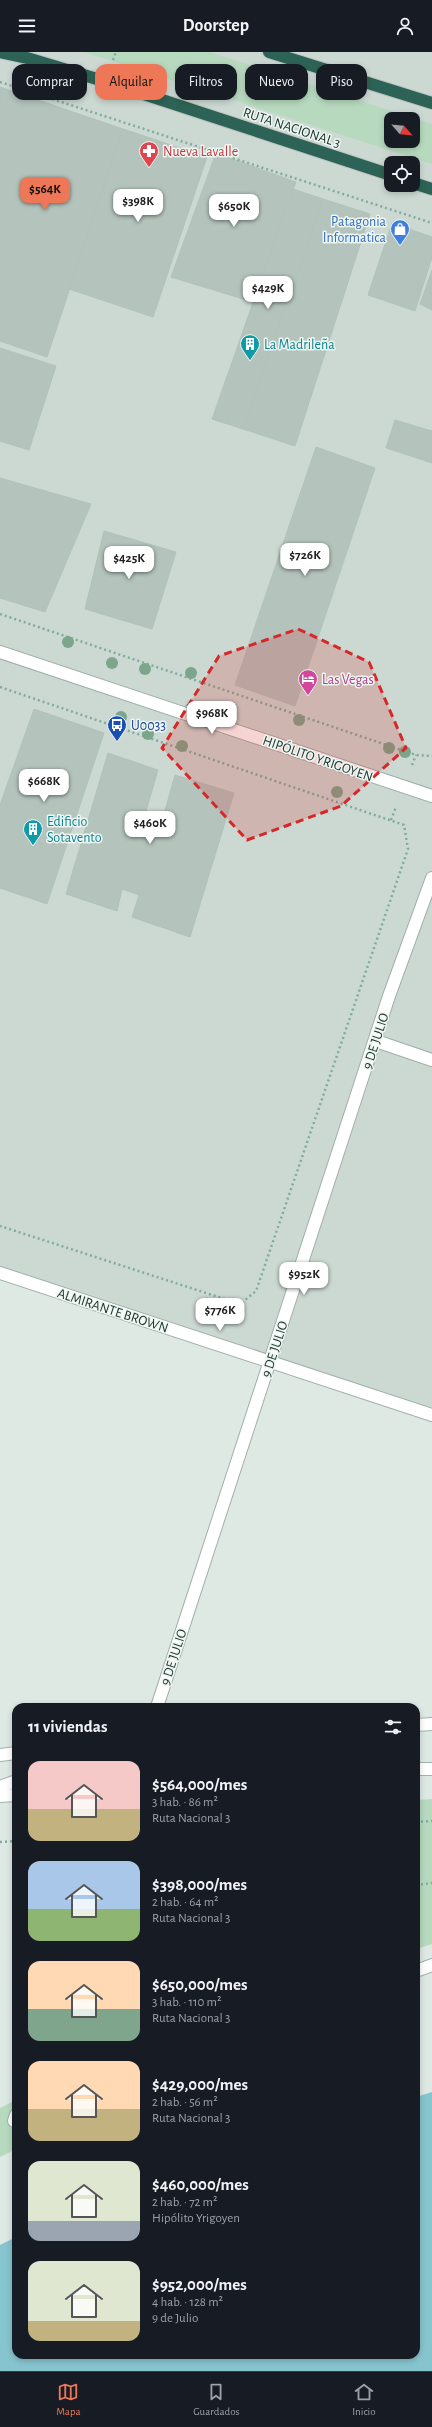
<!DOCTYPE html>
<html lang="es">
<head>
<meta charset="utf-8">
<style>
  :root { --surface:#171b24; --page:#20242c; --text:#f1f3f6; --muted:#9ea1a6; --line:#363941; --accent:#ee7758 }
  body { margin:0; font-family:"Alegreya Sans",sans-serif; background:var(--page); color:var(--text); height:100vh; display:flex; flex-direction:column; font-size:15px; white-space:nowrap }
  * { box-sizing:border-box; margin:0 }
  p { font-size:13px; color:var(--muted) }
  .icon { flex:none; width:22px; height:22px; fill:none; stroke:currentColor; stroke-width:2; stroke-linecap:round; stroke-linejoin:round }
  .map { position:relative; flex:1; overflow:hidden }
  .details { position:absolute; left:12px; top:1651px; width:408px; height:656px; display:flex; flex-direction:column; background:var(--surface); border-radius:12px; box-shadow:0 2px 6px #0003 }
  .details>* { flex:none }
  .hud { position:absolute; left:12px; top:12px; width:408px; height:36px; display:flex; gap:8px }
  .needle { width:26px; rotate:117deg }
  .buttons { position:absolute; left:384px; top:60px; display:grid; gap:8px }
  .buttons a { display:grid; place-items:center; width:36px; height:36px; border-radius:8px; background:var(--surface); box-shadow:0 2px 6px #0003; font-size:20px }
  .price { position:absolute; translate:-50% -34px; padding:0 9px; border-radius:8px; background:#fff; color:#222; font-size:13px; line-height:26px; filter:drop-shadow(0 1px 2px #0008) }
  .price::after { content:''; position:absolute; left:50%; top:24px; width:12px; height:9px; margin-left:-6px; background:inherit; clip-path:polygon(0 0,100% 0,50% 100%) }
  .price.active { background:var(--accent); color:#111 }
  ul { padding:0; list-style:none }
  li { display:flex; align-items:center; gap:12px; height:100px; padding:0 16px }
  li span { display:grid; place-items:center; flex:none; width:112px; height:80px; border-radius:12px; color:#555 }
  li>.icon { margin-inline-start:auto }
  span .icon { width:48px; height:48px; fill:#fffc; stroke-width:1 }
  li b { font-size:17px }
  h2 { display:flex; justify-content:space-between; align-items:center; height:48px; padding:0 16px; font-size:17px }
  .pill { padding:0 14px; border-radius:12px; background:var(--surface); box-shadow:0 2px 6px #0003; font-size:14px; line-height:36px }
  .pill.active { background:var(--accent); color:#111 }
  header { display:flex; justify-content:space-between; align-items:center; height:52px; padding:0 16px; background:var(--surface); font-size:18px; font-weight:700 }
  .menu { display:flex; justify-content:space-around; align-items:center; height:56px; border-top:1px solid var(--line); background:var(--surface); font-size:11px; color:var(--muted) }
  .menu a { display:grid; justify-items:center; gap:2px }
  .menu .active { color:var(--accent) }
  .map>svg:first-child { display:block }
  .built { fill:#ccd9d3; fill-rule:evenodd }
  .green { fill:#b7dabf; fill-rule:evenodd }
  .water { fill:#87c5ce }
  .building { fill:#b4c4bd; stroke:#b1c2bb }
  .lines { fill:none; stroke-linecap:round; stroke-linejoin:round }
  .street-casing { stroke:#a1b0ab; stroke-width:14 }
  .secondary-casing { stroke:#9eb5ab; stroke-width:14 }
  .highway-casing { stroke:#bcc3c1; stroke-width:14 }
  .path { stroke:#7fac9c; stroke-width:2.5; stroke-dasharray:2 3; stroke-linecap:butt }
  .street { stroke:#fff; stroke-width:12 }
  .secondary { stroke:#fff; stroke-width:12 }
  .highway { stroke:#2d6356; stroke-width:12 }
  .tree { fill:#7ca58b }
  .marked { fill:#d62828; fill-opacity:0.2; stroke:#d62828; stroke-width:3; stroke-dasharray:8 5; stroke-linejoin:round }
  .labels { text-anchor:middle; stroke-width:3; stroke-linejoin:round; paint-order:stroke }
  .street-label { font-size:14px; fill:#203831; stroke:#eef6f2 }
  .health-label { font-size:14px; fill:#be3a42; stroke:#eef6f2; text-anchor:start }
  .shop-label { font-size:14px; fill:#366cbe; stroke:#eef6f2; text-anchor:end }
  .culture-label { font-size:14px; fill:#0d838f; stroke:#eef6f2; text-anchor:start }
  .hotel-label { font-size:14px; fill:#b23c85; stroke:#eef6f2; text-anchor:start }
  .transit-label { font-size:14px; fill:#164399; stroke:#eef6f2; text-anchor:start }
</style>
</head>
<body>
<header><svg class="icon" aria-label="menu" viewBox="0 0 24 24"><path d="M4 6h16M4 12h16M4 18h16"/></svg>Doorstep<svg class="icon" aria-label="person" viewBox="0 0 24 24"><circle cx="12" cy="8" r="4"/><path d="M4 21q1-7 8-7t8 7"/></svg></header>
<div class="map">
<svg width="432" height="2319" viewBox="0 0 432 2319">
  <rect width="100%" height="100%" fill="#dee9e4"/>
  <path class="built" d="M0,0H432V1363L0,1221ZM391,67H413V89H391ZM391,111H413V133H391Z"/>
  <g class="green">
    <path d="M84,0H210L432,72V112ZM391,67H413V89H391Z"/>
    <path d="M432,1747V1892L416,1897V1748Z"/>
    <path d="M16,2048V2097L0,2105V2056Z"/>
  </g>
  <path class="water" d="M432,2040V2319H0V2193L16,2185V2303H416V2045Z"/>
  <g class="building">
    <path d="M0,35L123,77L47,305L0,289Z"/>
    <path d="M123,77L207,105L153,265L69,237Z"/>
    <path d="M216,101L296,130L253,250L171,225Z"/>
    <path d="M293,137L323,147L243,377L212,367Z"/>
    <path d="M323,147L370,162L295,394L243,377Z"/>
    <path d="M392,171L432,185V205L415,259L368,243Z"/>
    <path d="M432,218V258L420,252Z"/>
    <path d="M0,296L56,314L29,398L0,389Z"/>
    <path d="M395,368L432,379V411L386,396Z"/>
    <path d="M316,395L375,416L295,654L235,633Z"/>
    <path d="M0,426L91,452L45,560L0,546Z"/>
    <path d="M104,479L176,500L152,577L85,557Z"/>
    <path d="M34,657L104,681L47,852L0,836V753Z"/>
    <path d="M108,701L158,718L146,759L163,766L175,723L234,741L190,885L132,865L139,843L122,837L117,859L66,842Z"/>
  </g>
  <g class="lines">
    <defs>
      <g id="street">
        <path d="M0,600L432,744"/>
        <path d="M376,989L432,1008"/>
        <path d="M0,1221L432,1363"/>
        <path d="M157,1655L389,944L432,826"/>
        <path d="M0,1735L16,1729"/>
        <path d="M416,1919L432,1913"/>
        <path d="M14,2069L16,2063"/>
      </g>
      <g id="secondary">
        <path d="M416,1673L432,1672"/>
        <path d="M0,1703L16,1701"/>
        <path d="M416,1717H432"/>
        <path d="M0,1744L16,1743"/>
      </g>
      <g id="highway">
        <path d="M0,0L27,6L107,30L391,123"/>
        <path d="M269,0L432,51"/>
        <path d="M413,131L432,137"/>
      </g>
    </defs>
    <use href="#street" class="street-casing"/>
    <use href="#secondary" class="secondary-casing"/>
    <use href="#highway" class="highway-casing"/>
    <g class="path">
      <path d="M113,8L116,0"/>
      <path d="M0,30L432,171"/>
      <path d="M0,562L416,703L432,704"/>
      <path d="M0,635L404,773L408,797L256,1239L240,1252L0,1174"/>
      <path d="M412,713L416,703"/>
      <path d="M391,768L396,755"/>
      <path d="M416,1770L432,1769"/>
      <path d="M0,1790L16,1789"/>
      <path d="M416,1833L432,1831"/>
    </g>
    <use href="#street" class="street"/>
    <use href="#secondary" class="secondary"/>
    <use href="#highway" class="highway"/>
  </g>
  <g class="tree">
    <circle cx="68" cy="590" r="6"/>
    <circle cx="112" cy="611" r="6"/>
    <circle cx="145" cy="617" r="6"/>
    <circle cx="191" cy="621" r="6"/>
    <circle cx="121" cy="665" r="6"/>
    <circle cx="299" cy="668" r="6"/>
    <circle cx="148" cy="682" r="6"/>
    <circle cx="182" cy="694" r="6"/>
    <circle cx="389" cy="696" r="6"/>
    <circle cx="405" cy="700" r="6"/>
    <circle cx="337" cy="740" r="6"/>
  </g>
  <path class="marked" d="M298,577L369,610L406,696L341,754L247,788L162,696L219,604Z"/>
  <defs>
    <symbol id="pharmacy-pin" viewBox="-11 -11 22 30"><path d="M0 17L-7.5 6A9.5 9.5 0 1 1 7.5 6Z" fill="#e0444e" stroke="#eef6f2"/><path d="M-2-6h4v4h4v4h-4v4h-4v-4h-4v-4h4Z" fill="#fff"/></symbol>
    <symbol id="shop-pin" viewBox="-11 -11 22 30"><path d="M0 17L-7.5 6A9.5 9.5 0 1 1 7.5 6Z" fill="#3f7fe0" stroke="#eef6f2"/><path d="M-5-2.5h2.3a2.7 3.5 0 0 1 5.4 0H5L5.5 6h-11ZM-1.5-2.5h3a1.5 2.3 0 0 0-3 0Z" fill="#fff"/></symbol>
    <symbol id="building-pin" viewBox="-11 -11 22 30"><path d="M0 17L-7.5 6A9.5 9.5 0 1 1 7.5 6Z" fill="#0f9aa8" stroke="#eef6f2"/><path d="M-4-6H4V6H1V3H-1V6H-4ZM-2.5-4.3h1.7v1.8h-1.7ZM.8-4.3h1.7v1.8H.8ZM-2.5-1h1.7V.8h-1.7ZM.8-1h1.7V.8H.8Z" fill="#fff"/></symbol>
    <symbol id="hotel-pin" viewBox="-11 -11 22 30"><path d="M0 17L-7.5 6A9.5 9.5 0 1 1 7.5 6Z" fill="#d1479c" stroke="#eef6f2"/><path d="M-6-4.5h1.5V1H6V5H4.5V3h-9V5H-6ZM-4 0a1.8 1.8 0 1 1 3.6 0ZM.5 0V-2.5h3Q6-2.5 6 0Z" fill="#fff"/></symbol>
    <symbol id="bus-pin" viewBox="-11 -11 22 30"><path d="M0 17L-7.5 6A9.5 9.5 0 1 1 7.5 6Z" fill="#1a4fb4" stroke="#eef6f2"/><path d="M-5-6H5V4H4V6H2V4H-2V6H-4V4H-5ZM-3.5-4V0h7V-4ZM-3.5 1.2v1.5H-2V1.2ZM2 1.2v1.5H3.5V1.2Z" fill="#fff"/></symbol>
  </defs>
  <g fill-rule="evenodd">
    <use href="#pharmacy-pin" x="138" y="88" width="22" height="30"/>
    <use href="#shop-pin" x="389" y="166" width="22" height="30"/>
    <use href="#building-pin" x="239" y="281" width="22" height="30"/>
    <use href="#hotel-pin" x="297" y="616" width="22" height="30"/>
    <use href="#bus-pin" x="106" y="662" width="22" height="30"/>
    <use href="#building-pin" x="22" y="766" width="22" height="30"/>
  </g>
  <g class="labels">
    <g class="street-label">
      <text transform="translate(292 75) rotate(18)" y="5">RUTA NACIONAL 3</text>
      <text transform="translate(318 706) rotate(19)" y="5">HIPÓLITO YRIGOYEN</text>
      <text transform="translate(375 989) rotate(-72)" y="5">9 DE JULIO</text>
      <text transform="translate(113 1258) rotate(18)" y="5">ALMIRANTE BROWN</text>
      <text transform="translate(274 1297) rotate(-72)" y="5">9 DE JULIO</text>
      <text transform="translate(173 1605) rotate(-72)" y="5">9 DE JULIO</text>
    </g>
    <g class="health-label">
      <text x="163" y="104">Nueva Lavalle</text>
    </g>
    <g class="shop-label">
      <text x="386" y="174">Patagonia<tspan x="386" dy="16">Informatica</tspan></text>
    </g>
    <g class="culture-label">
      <text x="264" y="297">La Madrileña</text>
      <text x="47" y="774">Edificio<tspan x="47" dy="16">Sotavento</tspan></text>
    </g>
    <g class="hotel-label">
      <text x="322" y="632">Las Vegas</text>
    </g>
    <g class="transit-label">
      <text x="131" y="678">U0033</text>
    </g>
  </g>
</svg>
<div class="buttons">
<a><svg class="needle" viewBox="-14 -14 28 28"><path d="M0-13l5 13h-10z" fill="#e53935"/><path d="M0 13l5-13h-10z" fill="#9ea1a6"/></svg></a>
<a><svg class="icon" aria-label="locate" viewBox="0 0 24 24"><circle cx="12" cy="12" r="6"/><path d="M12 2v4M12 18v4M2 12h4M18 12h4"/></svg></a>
</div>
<b class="price active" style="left:45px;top:159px">$564K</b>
<b class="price" style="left:138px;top:171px">$398K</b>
<b class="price" style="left:234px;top:176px">$650K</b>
<b class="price" style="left:268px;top:258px">$429K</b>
<b class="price" style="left:305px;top:525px">$726K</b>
<b class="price" style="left:129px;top:528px">$425K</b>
<b class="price" style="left:212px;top:683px">$968K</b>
<b class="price" style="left:44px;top:751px">$668K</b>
<b class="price" style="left:150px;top:793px">$460K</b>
<b class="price" style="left:304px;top:1244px">$952K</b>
<b class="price" style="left:220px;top:1280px">$776K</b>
<div class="hud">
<a class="pill">Comprar</a>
<a class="pill active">Alquilar</a>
<a class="pill">Filtros</a>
<a class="pill">Nuevo</a>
<a class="pill">Piso</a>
</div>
<section class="details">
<h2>11 viviendas<svg class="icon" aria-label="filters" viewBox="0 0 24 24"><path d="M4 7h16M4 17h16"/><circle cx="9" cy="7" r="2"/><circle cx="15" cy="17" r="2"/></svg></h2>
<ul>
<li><span style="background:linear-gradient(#f6c9c9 60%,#c2b280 0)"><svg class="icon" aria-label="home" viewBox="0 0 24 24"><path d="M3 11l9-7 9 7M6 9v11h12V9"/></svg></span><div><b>$564,000/mes</b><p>3 hab. · 86 m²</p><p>Ruta Nacional 3</p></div></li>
<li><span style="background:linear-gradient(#a9c7e8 60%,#8fb573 0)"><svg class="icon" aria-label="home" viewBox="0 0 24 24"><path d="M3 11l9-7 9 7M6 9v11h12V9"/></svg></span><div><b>$398,000/mes</b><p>2 hab. · 64 m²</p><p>Ruta Nacional 3</p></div></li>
<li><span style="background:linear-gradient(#ffd9b3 60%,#7fa58c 0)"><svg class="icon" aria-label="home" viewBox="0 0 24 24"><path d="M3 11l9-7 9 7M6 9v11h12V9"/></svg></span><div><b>$650,000/mes</b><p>3 hab. · 110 m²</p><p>Ruta Nacional 3</p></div></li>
<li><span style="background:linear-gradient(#ffd9b3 60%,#c2b280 0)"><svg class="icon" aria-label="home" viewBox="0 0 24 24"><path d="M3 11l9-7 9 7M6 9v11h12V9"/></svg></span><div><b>$429,000/mes</b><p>2 hab. · 56 m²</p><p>Ruta Nacional 3</p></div></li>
<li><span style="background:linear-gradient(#dfe7d0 75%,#9aa5b1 0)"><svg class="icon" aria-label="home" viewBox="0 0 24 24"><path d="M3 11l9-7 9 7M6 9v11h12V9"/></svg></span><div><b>$460,000/mes</b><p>2 hab. · 72 m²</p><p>Hipólito Yrigoyen</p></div></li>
<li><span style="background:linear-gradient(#dfe7d0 75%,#c2b280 0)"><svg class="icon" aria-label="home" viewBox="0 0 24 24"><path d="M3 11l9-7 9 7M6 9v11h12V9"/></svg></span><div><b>$952,000/mes</b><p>4 hab. · 128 m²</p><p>9 de Julio</p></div></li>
</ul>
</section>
</div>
<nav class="menu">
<a class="active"><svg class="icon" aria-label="map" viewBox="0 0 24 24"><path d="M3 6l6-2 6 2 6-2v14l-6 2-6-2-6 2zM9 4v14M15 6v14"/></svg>Mapa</a>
<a><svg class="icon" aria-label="saved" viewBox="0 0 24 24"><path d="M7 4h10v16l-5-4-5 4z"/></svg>Guardados</a>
<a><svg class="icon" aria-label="home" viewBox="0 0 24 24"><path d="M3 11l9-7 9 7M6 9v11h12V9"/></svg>Inicio</a>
</nav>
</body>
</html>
